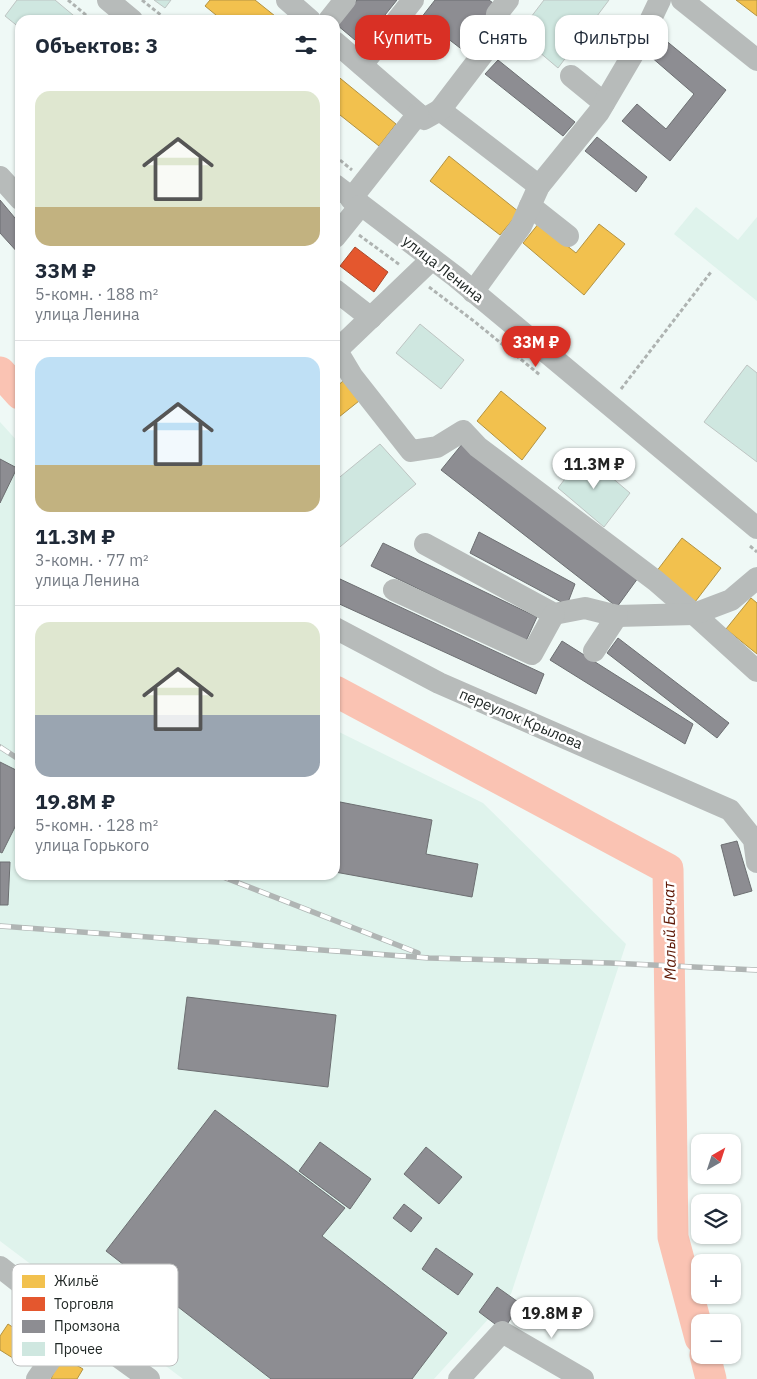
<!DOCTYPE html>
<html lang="ru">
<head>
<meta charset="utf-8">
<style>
  :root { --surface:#fff; --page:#f2f2f3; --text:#1f2937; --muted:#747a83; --line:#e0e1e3; --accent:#d93025 }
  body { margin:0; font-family:"IBM Plex Sans",sans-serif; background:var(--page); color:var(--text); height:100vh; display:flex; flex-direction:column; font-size:19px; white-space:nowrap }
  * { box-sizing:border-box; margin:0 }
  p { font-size:16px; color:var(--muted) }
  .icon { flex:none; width:28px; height:28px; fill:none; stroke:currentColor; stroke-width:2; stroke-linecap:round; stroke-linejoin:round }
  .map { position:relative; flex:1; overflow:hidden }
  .details { position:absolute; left:15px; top:15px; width:325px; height:865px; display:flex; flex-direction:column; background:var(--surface); border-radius:15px; box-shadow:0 1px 4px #0004 }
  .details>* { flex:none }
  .hud { position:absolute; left:355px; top:15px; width:326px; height:45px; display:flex; gap:10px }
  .needle { width:32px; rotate:39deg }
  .tools { position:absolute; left:691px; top:1134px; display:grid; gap:10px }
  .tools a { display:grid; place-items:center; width:50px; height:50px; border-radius:10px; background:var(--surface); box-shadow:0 1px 4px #0004; font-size:25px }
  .price { position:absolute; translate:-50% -42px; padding:0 11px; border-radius:18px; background:#fff; color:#222; font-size:16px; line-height:32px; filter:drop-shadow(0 1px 2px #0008) }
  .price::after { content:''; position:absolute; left:50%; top:30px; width:15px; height:11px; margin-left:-8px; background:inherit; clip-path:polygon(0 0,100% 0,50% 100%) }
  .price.selected { background:var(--accent); color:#fff }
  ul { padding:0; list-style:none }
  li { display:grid; align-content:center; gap:10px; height:265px; padding:0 20px }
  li+li { border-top:1px solid var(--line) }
  li span { display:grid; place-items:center; height:155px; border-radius:15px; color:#555 }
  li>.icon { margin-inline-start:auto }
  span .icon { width:90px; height:90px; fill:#fffc; stroke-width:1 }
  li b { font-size:21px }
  h2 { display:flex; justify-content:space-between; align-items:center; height:60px; padding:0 20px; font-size:21px }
  .tag { padding:0 18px; border-radius:15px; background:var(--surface); box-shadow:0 1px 4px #0004; font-size:18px; line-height:45px }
  .tag.selected { background:var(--accent); color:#fff }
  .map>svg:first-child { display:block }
  .built { fill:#dff3ec }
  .homes { fill:#f2c14e; stroke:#b39342 }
  .shops { fill:#e4572e; stroke:#aa492c }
  .industry { fill:#8d8d92; stroke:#6d6f72 }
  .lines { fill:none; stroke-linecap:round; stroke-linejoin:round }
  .river { stroke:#fac3b3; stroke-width:31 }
  .building { fill:#cfe7e0; stroke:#bec5c3 }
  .path { stroke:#aeb3b1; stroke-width:3; stroke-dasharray:4 2.5; stroke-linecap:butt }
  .minor { stroke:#b7bbba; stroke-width:22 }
  .rail-casing { stroke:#b0b5b4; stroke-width:5.5 }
  .rail { stroke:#fff; stroke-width:4; stroke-dasharray:11; stroke-linecap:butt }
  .labels { text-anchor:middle; stroke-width:5; stroke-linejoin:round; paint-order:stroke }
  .street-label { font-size:15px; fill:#212826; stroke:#fff }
  .water-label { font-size:16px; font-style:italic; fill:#5d1704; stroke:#fff }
  .key { fill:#fff; stroke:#bcbebe; stroke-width:1 }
  .key-label { font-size:14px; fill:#212826 }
</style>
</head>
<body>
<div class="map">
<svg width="757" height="1379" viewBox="0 0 757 1379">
  <rect width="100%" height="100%" fill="#eff9f6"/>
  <g class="built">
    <path d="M696,207L738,240L757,217V301L674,234Z"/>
    <path d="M0,422L20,444V875H335V730L483,803L626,944L511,1294L434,1379H183L0,1241Z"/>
  </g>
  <g class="homes">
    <path d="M210,0H255L280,20H222L205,6Z"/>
    <path d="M736,0H757V16Z"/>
    <path d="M335,74L396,124L379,146L335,111Z"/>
    <path d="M449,156L519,212L500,235L430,181Z"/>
    <path d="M539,223L576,253L599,224L625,244L584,295L523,243Z"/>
    <path d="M343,381L359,401L339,417L335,412V388Z"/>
    <path d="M501,391L546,428L522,460L477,421Z"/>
    <path d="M682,538L721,568L695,602L656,572Z"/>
    <path d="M751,598L757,603V654L726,629Z"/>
    <path d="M8,1324L29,1338L16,1360L0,1350V1336Z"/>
    <path d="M61,1356L83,1369L77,1379H51Z"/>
  </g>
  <path class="shops" d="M355,247L388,272L374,292L340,266Z"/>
  <g class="industry">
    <path d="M357,0H397L361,45L337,25Z"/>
    <path d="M435,0H489L497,6L464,51L421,18Z"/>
    <path d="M664,39L726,90L670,161L622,121L637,104L666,129L694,94L650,56Z"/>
    <path d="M498,60L575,122L563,136L485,74Z"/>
    <path d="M597,137L647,177L636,192L585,151Z"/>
    <path d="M0,200L20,224V255L0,233Z"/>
    <path d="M463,443L638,578L617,607L441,470Z"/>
    <path d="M0,459L17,468L0,503Z"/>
    <path d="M479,532L575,584L567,605L470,553Z"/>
    <path d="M383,543L537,617L526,641L371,566Z"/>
    <path d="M340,579L544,674L536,694L335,602V591Z"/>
    <path d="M618,638L729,723L717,738L607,653Z"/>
    <path d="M562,641L693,724L685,744L550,660Z"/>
    <path d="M0,762L20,772V817L2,853L0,852Z"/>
    <path d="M335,801L432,820L426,854L478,864L472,897L335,872Z"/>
    <path d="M737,841L752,891L734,896L721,845Z"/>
    <path d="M0,862H10L8,905H0Z"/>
    <path d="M187,997L336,1015L328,1087L178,1069Z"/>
    <path d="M215,1110L345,1208L322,1236L447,1333L412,1379H271L106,1251Z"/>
    <path d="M320,1142L371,1179L350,1209L299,1171Z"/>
    <path d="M426,1147L462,1177L439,1204L404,1174Z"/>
    <path d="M404,1204L422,1218L411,1232L393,1218Z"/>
    <path d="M436,1248L473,1274L458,1295L422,1269Z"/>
    <path d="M497,1287L521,1304L503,1330L479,1312Z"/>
  </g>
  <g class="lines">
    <g class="river">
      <path d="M0,372L20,394"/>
      <path d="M335,691L668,869L673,1237L700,1338"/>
      <path d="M705,1355L711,1379"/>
    </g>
  </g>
  <g class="building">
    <path d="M17,0H55L79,20H20V28L5,16Z"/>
    <path d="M154,0H171L165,8Z"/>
    <path d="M544,0H609L558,68L518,34Z"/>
    <path d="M420,324L464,360L441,389L396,353Z"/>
    <path d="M747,365L757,373V462L704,422Z"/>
    <path d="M380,444L416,484L335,551V481Z"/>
    <path d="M584,454L630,493L604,527L558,488Z"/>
  </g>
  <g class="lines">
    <g class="path">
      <path d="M68,0L92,20"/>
      <path d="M142,0L167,20"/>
      <path d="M335,156L352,170"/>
      <path d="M359,235L400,265"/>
      <path d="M429,287L475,322L540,375"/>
      <path d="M621,389L711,272"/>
      <path d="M750,546L757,552"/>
    </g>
    <g class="minor">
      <path d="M108,0L132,20"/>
      <path d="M287,0L310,20"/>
      <path d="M682,0L757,60"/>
      <path d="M329,20L345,0"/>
      <path d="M335,42L424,119L440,110L539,186"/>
      <path d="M362,65L413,0"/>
      <path d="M571,76L604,103"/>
      <path d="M440,110L495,38L497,14L508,0"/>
      <path d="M0,177L20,199"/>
      <path d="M335,185L456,277L757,528"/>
      <path d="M351,199L418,114"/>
      <path d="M530,206L568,236"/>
      <path d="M335,237L360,206"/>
      <path d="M335,290L371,318"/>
      <path d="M473,292L521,226L539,186L599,112L639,44L660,0"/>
      <path d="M337,351L352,376L411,451L437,447L463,431L478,447L656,581L694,614L757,671"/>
      <path d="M335,352L432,259"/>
      <path d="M425,544L554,614L585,608L617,616L694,614L731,600L757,578"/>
      <path d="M394,590L532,654L554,614"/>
      <path d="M335,628L439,683L730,810L754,840L757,862"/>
      <path d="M594,651L617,616"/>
      <path d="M0,1267L73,1324L149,1379"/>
      <path d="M37,1379L69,1333L73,1324"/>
      <path d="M459,1379L502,1332L583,1379"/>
    </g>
    <defs>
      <g id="rail">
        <path d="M0,747L20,760"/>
        <path d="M218,875L418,953"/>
        <path d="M0,926L429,958L610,963L757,970"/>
      </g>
    </defs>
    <use href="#rail" class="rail-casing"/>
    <use href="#rail" class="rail"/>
  </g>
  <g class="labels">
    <g class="street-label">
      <text transform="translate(443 269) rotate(38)" y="5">улица Ленина</text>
      <text transform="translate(521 719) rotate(23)" y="5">переулок Крылова</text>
    </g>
    <g class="water-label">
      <text transform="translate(669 931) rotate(-91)" y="6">Малый Бачат</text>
    </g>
  </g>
  <rect x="12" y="1264" width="166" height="102" rx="8" class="key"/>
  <rect x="22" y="1275" width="23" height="13" fill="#f2c14e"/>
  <rect x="22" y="1297" width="23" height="14" fill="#e4572e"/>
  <rect x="22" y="1320" width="23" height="13" fill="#8d8d92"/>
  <rect x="22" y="1342" width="23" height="14" fill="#cfe7e0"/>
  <g class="key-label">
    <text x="54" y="1286">Жильё</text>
    <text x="54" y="1309">Торговля</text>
    <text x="54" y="1331">Промзона</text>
    <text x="54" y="1354">Прочее</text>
  </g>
</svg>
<div class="tools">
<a><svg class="needle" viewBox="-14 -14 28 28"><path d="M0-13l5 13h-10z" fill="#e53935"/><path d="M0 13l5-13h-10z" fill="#747a83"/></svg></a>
<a><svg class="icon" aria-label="layers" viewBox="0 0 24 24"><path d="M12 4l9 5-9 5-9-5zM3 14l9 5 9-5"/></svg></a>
<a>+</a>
<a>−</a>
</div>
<b class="price selected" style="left:536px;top:368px">33M ₽</b>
<b class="price" style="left:594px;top:490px">11.3M ₽</b>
<b class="price" style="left:552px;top:1339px">19.8M ₽</b>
<div class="hud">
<a class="tag selected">Купить</a>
<a class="tag">Снять</a>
<a class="tag">Фильтры</a>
</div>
<section class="details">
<h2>Объектов: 3<svg class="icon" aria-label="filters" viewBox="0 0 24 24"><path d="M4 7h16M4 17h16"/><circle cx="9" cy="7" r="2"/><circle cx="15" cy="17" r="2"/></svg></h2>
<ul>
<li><span style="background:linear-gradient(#dfe7d0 75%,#c2b280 0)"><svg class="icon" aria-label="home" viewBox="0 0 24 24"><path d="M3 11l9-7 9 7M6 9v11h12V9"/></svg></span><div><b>33M ₽</b><p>5-комн. · 188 m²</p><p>улица Ленина</p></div></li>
<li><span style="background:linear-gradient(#bfe0f5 70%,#c2b280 0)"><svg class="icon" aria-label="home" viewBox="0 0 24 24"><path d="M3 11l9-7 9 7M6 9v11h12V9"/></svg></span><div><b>11.3M ₽</b><p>3-комн. · 77 m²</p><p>улица Ленина</p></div></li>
<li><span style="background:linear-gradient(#dfe7d0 60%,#9aa5b1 0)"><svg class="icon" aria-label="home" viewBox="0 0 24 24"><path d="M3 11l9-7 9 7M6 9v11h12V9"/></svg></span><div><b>19.8M ₽</b><p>5-комн. · 128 m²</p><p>улица Горького</p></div></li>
</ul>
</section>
</div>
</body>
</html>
